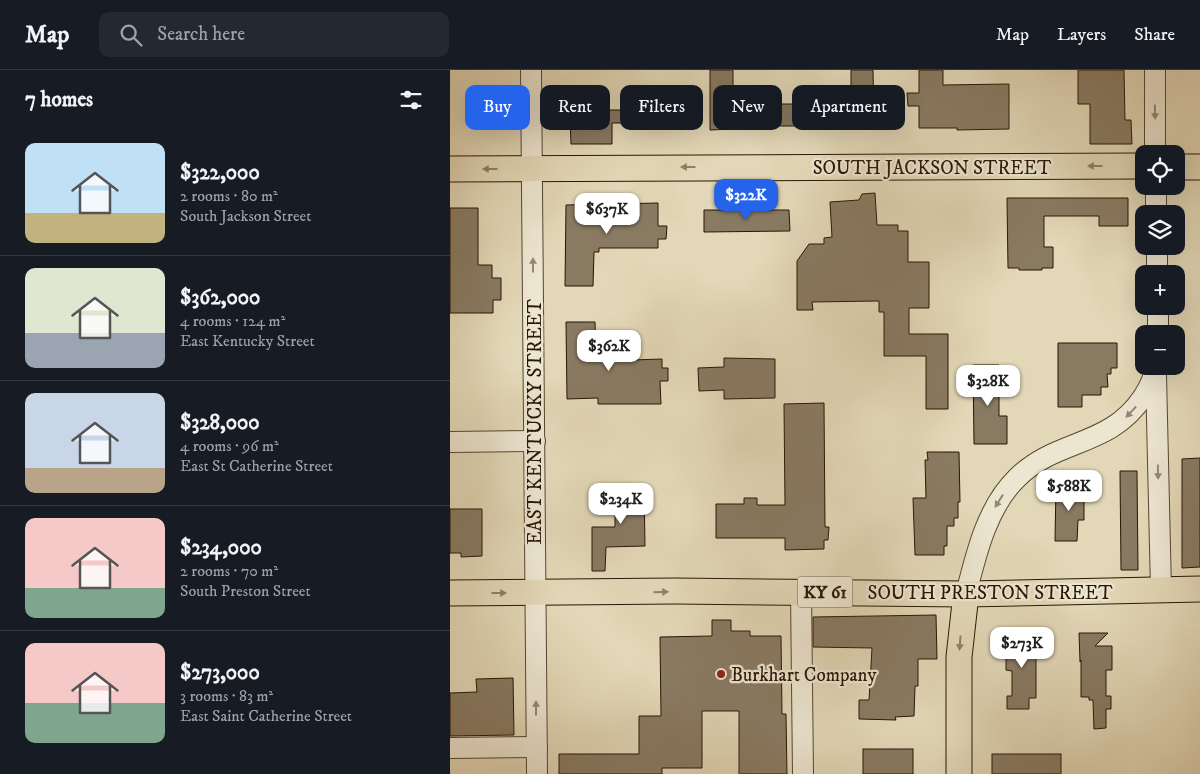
<!DOCTYPE html>
<html lang="en">
<head>
<meta charset="utf-8">
<style>
  :root { --surface:#171b24; --page:#242831; --text:#f1f3f6; --muted:#9ea1a6; --line:#363941; --accent:#2563eb }
  body { margin:0; font-family:"IM FELL DW Pica",serif; background:var(--page); color:var(--text); height:100vh; display:flex; flex-direction:column; font-size:19px; white-space:nowrap }
  * { box-sizing:border-box; margin:0 }
  p { font-size:16px; color:var(--muted) }
  .icon { flex:none; width:28px; height:28px; fill:none; stroke:currentColor; stroke-width:2; stroke-linecap:round; stroke-linejoin:round }
  .map { position:relative; flex:1; overflow:hidden }
  .details { display:flex; flex-direction:column; background:var(--surface); width:450px }
  .details>* { flex:none }
  .top-card { position:absolute; left:15px; top:15px; width:475px; height:45px; display:flex; gap:10px }
  .controls { position:absolute; left:685px; top:75px; display:grid; gap:10px }
  .controls a { display:grid; place-items:center; width:50px; height:50px; border-radius:10px; background:var(--surface); box-shadow:0 5px 20px #0002; font-size:25px }
  .price { position:absolute; translate:-50% -42px; padding:0 11px; border-radius:10px; background:#fff; color:#222; font-size:16px; line-height:32px; filter:drop-shadow(0 1px 2px #0008) }
  .price::after { content:''; position:absolute; left:50%; top:30px; width:15px; height:11px; margin-left:-8px; background:inherit; clip-path:polygon(0 0,100% 0,50% 100%) }
  .price.on { background:var(--accent); color:#fff }
  ul { padding:0; list-style:none }
  li { display:flex; align-items:center; gap:15px; height:125px; padding:0 25px }
  li+li { border-top:1px solid var(--line) }
  li span { display:grid; place-items:center; flex:none; width:140px; height:100px; border-radius:10px; color:#555 }
  li>.icon { margin-inline-start:auto }
  span .icon { width:60px; height:60px; fill:#fffc; stroke-width:1 }
  li b { font-size:21px }
  h2 { display:flex; justify-content:space-between; align-items:center; height:60px; padding:0 25px; font-size:21px }
  .tag { padding:0 18px; border-radius:10px; background:var(--surface); box-shadow:0 5px 20px #0002; font-size:18px; line-height:45px }
  .tag.on { background:var(--accent); color:#fff }
  header { display:flex; align-items:center; gap:30px; box-sizing:border-box; height:70px; padding:0 25px; background:var(--surface); border-bottom:1px solid var(--line) }
  header strong { font-size:24px }
  nav { display:flex; gap:28px; margin-inline-start:auto; font-size:18px }
  .search { width:350px; height:45px; background:var(--page); display:flex; align-items:center; gap:12px; box-sizing:border-box; padding:0 18px; border-radius:10px; color:var(--muted); font-size:19px }
  main { display:flex; flex:1; min-height:0 }
  .map>svg:first-child { display:block }
  .building { fill:#897a62; stroke:#281606 }
  .lines { fill:none; stroke-linecap:round; stroke-linejoin:round }
  .minor-casing { stroke:#564632; stroke-width:22 }
  .major-casing { stroke:#281606; stroke-width:27 }
  .minor { stroke:#ece5d0; stroke-width:20 }
  .major { stroke:#e2d7b6; stroke-width:25 }
  .oneway { fill:#948875 }
  .oneway2 { fill:#8e8067 }
  .poi-dot { fill:#8f2418; stroke:#ece5d0; stroke-width:2 }
  .labels { text-anchor:middle; stroke-width:4.5; stroke-linejoin:round; paint-order:stroke }
  .shield { fill:#ece5d0; stroke:#635443; stroke-width:1 }
  .shield-label { font-size:18px; font-weight:bold; fill:#281606 }
  .street-label { font-size:19px; fill:#281606; stroke:#ece5d0 }
  .poi-label { font-size:19px; fill:#281606; stroke:#ece5d0; text-anchor:start }
</style>
</head>
<body>
<header>
<strong>Map</strong>
<div class="search"><svg class="icon" aria-label="search" viewBox="0 0 24 24"><circle cx="10" cy="10" r="6"/><path d="M15 15l6 6"/></svg>Search here</div>
<nav><a>Map</a><a>Layers</a><a>Share</a></nav>
</header>
<main>
<section class="details">
<h2>7 homes<svg class="icon" aria-label="filters" viewBox="0 0 24 24"><path d="M4 7h16M4 17h16"/><circle cx="9" cy="7" r="2"/><circle cx="15" cy="17" r="2"/></svg></h2>
<ul>
<li><span style="background:linear-gradient(#bfe0f5 70%,#c2b280 0)"><svg class="icon" aria-label="home" viewBox="0 0 24 24"><path d="M3 11l9-7 9 7M6 9v11h12V9"/></svg></span><div><b>$322,000</b><p>2 rooms · 80 m²</p><p>South Jackson Street</p></div></li>
<li><span style="background:linear-gradient(#dfe7d0 65%,#9aa5b1 0)"><svg class="icon" aria-label="home" viewBox="0 0 24 24"><path d="M3 11l9-7 9 7M6 9v11h12V9"/></svg></span><div><b>$362,000</b><p>4 rooms · 124 m²</p><p>East Kentucky Street</p></div></li>
<li><span style="background:linear-gradient(#c9d6e8 75%,#b9a48a 0)"><svg class="icon" aria-label="home" viewBox="0 0 24 24"><path d="M3 11l9-7 9 7M6 9v11h12V9"/></svg></span><div><b>$328,000</b><p>4 rooms · 96 m²</p><p>East St Catherine Street</p></div></li>
<li><span style="background:linear-gradient(#f6c9c9 70%,#7fa58c 0)"><svg class="icon" aria-label="home" viewBox="0 0 24 24"><path d="M3 11l9-7 9 7M6 9v11h12V9"/></svg></span><div><b>$234,000</b><p>2 rooms · 70 m²</p><p>South Preston Street</p></div></li>
<li><span style="background:linear-gradient(#f6c9c9 60%,#7fa58c 0)"><svg class="icon" aria-label="home" viewBox="0 0 24 24"><path d="M3 11l9-7 9 7M6 9v11h12V9"/></svg></span><div><b>$273,000</b><p>3 rooms · 83 m²</p><p>East Saint Catherine Street</p></div></li>
</ul>
</section>
<div class="map">
<svg width="750" height="704" viewBox="0 0 750 704">
  <rect width="100%" height="100%" fill="#e2d7b6"/>
  <filter id="stains"><feTurbulence type="fractalNoise" baseFrequency=".004" numOctaves="4"/><feColorMatrix values="0 0 0 0 .2 0 0 0 0 .09 0 0 0 0 .02 0 0 0 .5 -.17"/></filter>
  <radialGradient id="worn" r=".72"><stop offset=".6" stop-color="#630" stop-opacity="0"/><stop offset="1" stop-color="#630" stop-opacity=".3"/></radialGradient>
  <g class="building">
    <path d="M260,0H283V28H294V34H348V31H401V0H423L424,59H349V56H283V59L260,60Z"/>
    <path d="M469,0H493V15L559,14V59L507,60V58H469V36H458L457,23H469Z"/>
    <path d="M628,0H674L675,50H681L682,74H640V34H628Z"/>
    <path d="M122,40H187V53H162V74H121L120,48H122Z"/>
    <path d="M425,123L427,155H448V161H458V192H479V238H459V264H498V339H476V286H434V242H429V231L362,232L363,240H347V191L359,174H374V168L382,167L380,132L409,130L412,124Z"/>
    <path d="M557,128H678V156H649V146H594V177H603V198H592V200H569V198H558Z"/>
    <path d="M208,133V156H217L216,169H208V178H149V182H144L143,216H115L116,135Z"/>
    <path d="M0,138H28V195H42V208H51V230H43V243H0Z"/>
    <path d="M254,140H339L340,161L254,162Z"/>
    <path d="M116,252H145L146,287H151V291L212,289V298H218V311H210L211,334H148V328L117,329Z"/>
    <path d="M608,273H667V298H661V304H657L658,317H651V325H632V337H608Z"/>
    <path d="M274,288L325,289V328L274,329V320L249,321L248,298L274,297Z"/>
    <path d="M523,295H549V346H557V374H524Z"/>
    <path d="M374,333L375,457H379L378,470H374V479L335,480V468H266V434H294V428H307V435H335L334,334Z"/>
    <path d="M477,382H509L510,432H508V448H504V456H497V476H494V485H465L463,428H476L475,390H478Z"/>
    <path d="M750,388V497L732,498V389Z"/>
    <path d="M670,401H687L688,500H671Z"/>
    <path d="M165,416H194L195,476L156,477L155,501H142V457H165Z"/>
    <path d="M606,416H634V450H628L627,471H605Z"/>
    <path d="M0,439H32V486L11,487V483H0Z"/>
    <path d="M486,545L487,589H468V616H465L464,646L445,647L446,650L409,649V630H419L422,578L363,577V547Z"/>
    <path d="M262,550H281V561H300V566H331L332,644H336L337,704H289V641H252V698H212V704H109V684H189V646H211L210,567L262,566Z"/>
    <path d="M561,563H589V586H586V628H579V639H557V626H562V601L556,600V575H561Z"/>
    <path d="M629,563H658L645,576H662V600H656V626H661V639H656V658L644,659L643,630H639V627H631V590L630,592Z"/>
    <path d="M63,608L64,665L0,666V623L27,622L26,609Z"/>
    <rect x="413" y="679" width="50" height="25"/>
    <rect x="542" y="684" width="69" height="20"/>
  </g>
  <g class="lines">
    <defs>
      <g id="minor">
        <path d="M81,0L87,704"/>
        <path d="M705,0V84"/>
        <path d="M706,116V144"/>
        <path d="M707,176V204"/>
        <path d="M708,236V264"/>
        <path d="M706,305L711,520"/>
        <path d="M0,372L85,371"/>
        <path d="M351,522L353,704"/>
        <path d="M516,524C526,484 537,437 567,408C607,368 659,378 693,327C699,318 704,308 706,296"/>
        <path d="M0,678L87,677"/>
      </g>
      <g id="major">
        <path d="M726,97H750"/>
        <path d="M0,99L694,96"/>
        <path d="M0,523L225,521L516,524L750,519"/>
        <path d="M509,704V587L516,524"/>
      </g>
    </defs>
    <use href="#minor" class="minor-casing"/>
    <use href="#major" class="major-casing"/>
    <use href="#minor" class="minor"/>
    <use href="#major" class="major"/>
  </g>
  <defs><path id="oneway-solid" d="M-6-.8H1V-3.2L6.5 0L1 3.2V.8H-6Z" transform="scale(1.25)"/></defs>
  <g class="oneway">
    <use href="#oneway-solid" transform="translate(705 42) rotate(89)"/>
    <use href="#oneway-solid" transform="translate(83 195) rotate(-90)"/>
    <use href="#oneway-solid" transform="translate(681 342) rotate(133)"/>
    <use href="#oneway-solid" transform="translate(708 402) rotate(89)"/>
    <use href="#oneway-solid" transform="translate(549 431) rotate(122)"/>
    <use href="#oneway-solid" transform="translate(86 638) rotate(-90)"/>
  </g>
  <g class="oneway2">
    <use href="#oneway-solid" transform="translate(645 96) rotate(180)"/>
    <use href="#oneway-solid" transform="translate(238 97) rotate(180)"/>
    <use href="#oneway-solid" transform="translate(40 99) rotate(180)"/>
    <use href="#oneway-solid" transform="translate(211 522) rotate(-1)"/>
    <use href="#oneway-solid" transform="translate(49 523)"/>
    <use href="#oneway-solid" transform="translate(510 573) rotate(94)"/>
  </g>
  <circle class="poi-dot" cx="271" cy="604" r="5"/>
  <g class="labels">
    <rect class="shield" x="347.5" y="506.5" width="55" height="31" rx="4"/>
    <g class="shield-label">
      <text x="375" y="528">KY 61</text>
    </g>
    <g class="street-label">
      <text x="482" y="104">SOUTH JACKSON STREET</text>
      <text transform="translate(84 352) rotate(-90)" y="7">EAST KENTUCKY STREET</text>
      <text x="540" y="529">SOUTH PRESTON STREET</text>
    </g>
    <g class="poi-label">
      <text x="281" y="611">Burkhart Company</text>
    </g>
  </g>
  <rect width="100%" height="100%" filter="url(#stains)"/>
  <rect width="100%" height="100%" fill="url(#worn)"/>
</svg>
<div class="controls">
<a><svg class="icon" aria-label="locate" viewBox="0 0 24 24"><circle cx="12" cy="12" r="6"/><path d="M12 2v4M12 18v4M2 12h4M18 12h4"/></svg></a>
<a><svg class="icon" aria-label="layers" viewBox="0 0 24 24"><path d="M12 4l9 5-9 5-9-5zM3 14l9 5 9-5"/></svg></a>
<a>+</a>
<a>−</a>
</div>
<b class="price on" style="left:296px;top:151px">$322K</b>
<b class="price" style="left:157px;top:165px">$637K</b>
<b class="price" style="left:159px;top:302px">$362K</b>
<b class="price" style="left:538px;top:337px">$328K</b>
<b class="price" style="left:619px;top:442px">$588K</b>
<b class="price" style="left:171px;top:455px">$234K</b>
<b class="price" style="left:572px;top:599px">$273K</b>
<div class="top-card">
<a class="tag on">Buy</a>
<a class="tag">Rent</a>
<a class="tag">Filters</a>
<a class="tag">New</a>
<a class="tag">Apartment</a>
</div>
</div>
</main>
</body>
</html>
